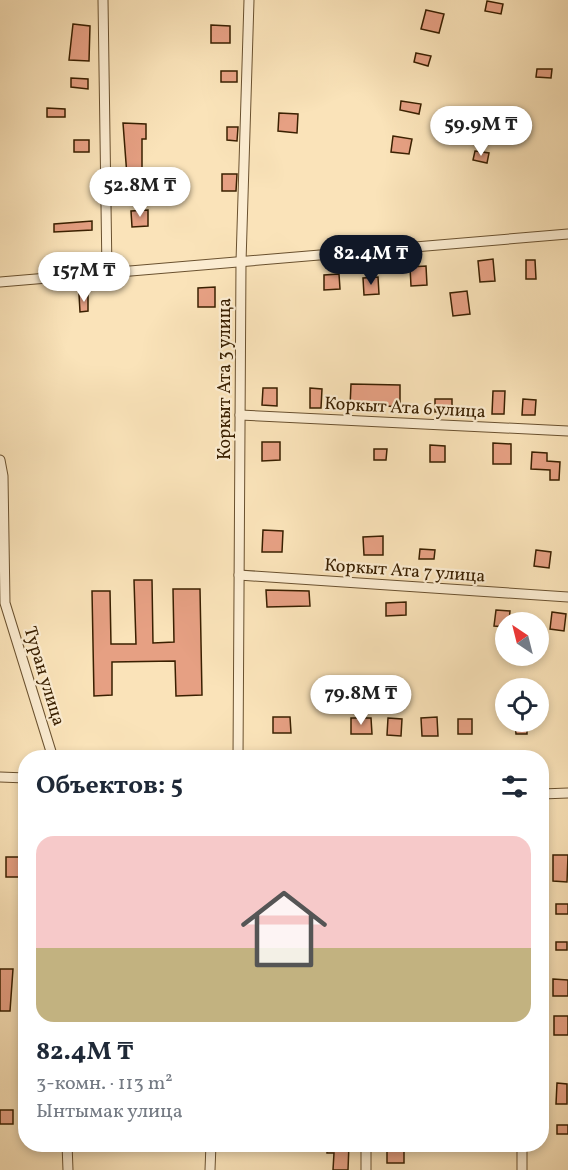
<!DOCTYPE html>
<html lang="ru">
<head>
<meta charset="utf-8">
<style>
  :root { --surface:#fff; --page:#f6f6f7; --text:#1f2937; --muted:#747a83; --line:#e0e1e3; --accent:#111827 }
  body { margin:0; font-family:Vollkorn,serif; background:var(--page); color:var(--text); height:100vh; display:flex; flex-direction:column; font-size:22px; white-space:nowrap }
  * { box-sizing:border-box; margin:0 }
  p { font-size:20px; color:var(--muted) }
  .icon { flex:none; width:33px; height:33px; fill:none; stroke:currentColor; stroke-width:2; stroke-linecap:round; stroke-linejoin:round }
  .map { position:relative; flex:1; overflow:hidden }
  .side { position:absolute; left:18px; top:750px; width:531px; height:402px; display:flex; flex-direction:column; background:var(--surface); border-radius:24px; box-shadow:0 3px 9px #0003 }
  .side>* { flex:none }
  .needle { width:39px; rotate:325deg }
  .controls { position:absolute; left:495px; top:612px; display:grid; gap:12px }
  .controls a { display:grid; place-items:center; width:54px; height:54px; border-radius:50%; background:var(--surface); box-shadow:0 3px 9px #0003; font-size:30px }
  .price { position:absolute; translate:-50% -51px; padding:0 14px; border-radius:21px; background:#fff; color:#222; font-size:20px; line-height:39px; filter:drop-shadow(0 2px 3px #0008) }
  .price::after { content:''; position:absolute; left:50%; top:36px; width:18px; height:14px; margin-left:-9px; background:inherit; clip-path:polygon(0 0,100% 0,50% 100%) }
  .price.active { background:var(--accent); color:#fff }
  ul { padding:0; list-style:none }
  li { display:grid; align-content:center; gap:12px; height:318px; padding:0 18px }
  li+li { border-top:2px solid var(--line) }
  li span { display:grid; place-items:center; height:186px; border-radius:18px; color:#555 }
  li>.icon { margin-inline-start:auto }
  span .icon { width:108px; height:108px; fill:#fffc; stroke-width:1 }
  li b { font-size:26px }
  h2 { display:flex; justify-content:space-between; align-items:center; height:72px; padding:0 18px; font-size:26px }
  .map>svg:first-child { display:block }
  .building { fill:#e6a083; stroke:#3a2001; stroke-width:1.5 }
  .lines { fill:none; stroke-linecap:round; stroke-linejoin:round }
  .street-casing { stroke:#6a512f; stroke-width:11 }
  .street { stroke:#fcedd2; stroke-width:9 }
  .labels { text-anchor:middle; stroke-width:4.5; stroke-linejoin:round; paint-order:stroke }
  .street-label { font-size:18px; fill:#3a2001; stroke:#fcedd2 }
</style>
</head>
<body>
<div class="map">
<svg width="568" height="1170" viewBox="0 0 568 1170">
  <rect width="100%" height="100%" fill="#fae3b9"/>
  <filter id="stains"><feTurbulence type="fractalNoise" baseFrequency=".00333" numOctaves="4"/><feColorMatrix values="0 0 0 0 .2 0 0 0 0 .09 0 0 0 0 .02 0 0 0 .5 -.17"/></filter>
  <radialGradient id="worn" r=".72"><stop offset=".6" stop-color="#630" stop-opacity="0"/><stop offset="1" stop-color="#630" stop-opacity=".3"/></radialGradient>
  <g class="building">
    <path d="M487,1L503,4L501,14L485,11Z"/>
    <path d="M426,10L444,14L439,33L421,29Z"/>
    <path d="M73,24L90,26L89,61L69,60Z"/>
    <path d="M211,25L230,26V43H211Z"/>
    <path d="M416,53L431,56L428,66L414,62Z"/>
    <path d="M537,69H552L551,78L536,77Z"/>
    <rect x="221" y="71" width="16" height="11"/>
    <path d="M71,78L88,79V89L71,87Z"/>
    <path d="M401,101L421,104L419,114L400,110Z"/>
    <path d="M47,108L65,109V117H47Z"/>
    <path d="M279,113L298,114L297,133L278,131Z"/>
    <path d="M123,123L146,124V139H142V176H127Z"/>
    <path d="M227,127H238L237,141L227,140Z"/>
    <path d="M393,136L412,139L409,154L391,152Z"/>
    <rect x="74" y="140" width="15" height="12"/>
    <path d="M475,151L489,153L487,163L473,160Z"/>
    <path d="M222,174H237L236,191H222Z"/>
    <path d="M148,210V226L132,227L131,211Z"/>
    <path d="M92,221V230L54,232V224Z"/>
    <path d="M493,259L495,281L480,282L478,261Z"/>
    <path d="M526,260H535L536,279H526Z"/>
    <path d="M426,266L427,285L411,286L410,267Z"/>
    <path d="M339,274L340,289L324,290V275Z"/>
    <path d="M378,277L379,294L364,295L363,278Z"/>
    <path d="M215,287V307H198V288Z"/>
    <path d="M467,291L470,314L453,316L450,293Z"/>
    <path d="M79,294H88V311L80,312Z"/>
    <path d="M351,384L400,385V406L350,407Z"/>
    <path d="M263,388H277V406L262,405Z"/>
    <path d="M310,388L322,389L321,408H310Z"/>
    <path d="M493,391H505L504,414H492Z"/>
    <path d="M435,399H452V411L435,412Z"/>
    <path d="M523,399L536,400L535,415H522Z"/>
    <path d="M262,442H280V460L262,461Z"/>
    <path d="M493,443L511,444V464H493Z"/>
    <path d="M430,445L445,446V462H430Z"/>
    <path d="M374,449H387L386,460H374Z"/>
    <path d="M532,452L547,453V461L560,462L559,480H550V470L531,469Z"/>
    <path d="M263,530L283,531L282,552H262Z"/>
    <path d="M383,536V555H364L363,537Z"/>
    <path d="M420,549L435,550L434,559H419Z"/>
    <path d="M536,550L551,552L549,568L534,566Z"/>
    <path d="M134,580H152L153,643L174,642L173,589H200L202,695L176,696L175,661L112,662V695L94,696L92,591H110L111,644H136Z"/>
    <path d="M266,590L309,591L310,606L267,607Z"/>
    <path d="M406,602V615L386,616V603Z"/>
    <path d="M496,610L510,611L509,622H506V627L494,626Z"/>
    <path d="M552,612L566,614L564,631L550,629Z"/>
    <path d="M273,717H290L291,733H273Z"/>
    <path d="M437,717L438,736H422L421,718Z"/>
    <path d="M351,718H371L372,734H351Z"/>
    <path d="M388,718L402,719L401,736L387,735Z"/>
    <rect x="458" y="719" width="14" height="15"/>
    <path d="M515,722H527V734H516Z"/>
    <path d="M553,855H568L567,882L553,881Z"/>
    <rect x="6" y="857" width="17" height="20"/>
    <rect x="556" y="904" width="12" height="10"/>
    <rect x="556" y="942" width="11" height="8"/>
    <path d="M0,969H13L10,1011H0Z"/>
    <path d="M553,979L568,980V996H553Z"/>
    <rect x="554" y="1016" width="14" height="19"/>
    <path d="M557,1083L567,1084V1104H556Z"/>
    <rect x="0" y="1110" width="13" height="14"/>
    <rect x="557" y="1125" width="11" height="9"/>
    <path d="M327,1144H349L348,1170H333L334,1153H327Z"/>
    <rect x="387" y="1151" width="17" height="12"/>
  </g>
  <g class="lines">
    <defs>
      <g id="street">
        <path d="M103,0L107,273"/>
        <path d="M0,282L568,234"/>
        <path d="M240,415L568,431"/>
        <path d="M0,460L3,476L5,603L53,758"/>
        <path d="M239,575L568,597"/>
        <path d="M238,758L241,262L249,0"/>
        <path d="M0,777L26,778"/>
        <path d="M542,794L568,793"/>
        <path d="M67,1144L68,1170"/>
        <path d="M522,1144V1170"/>
        <path d="M210,1170L211,1144"/>
        <path d="M366,1170V1144"/>
      </g>
    </defs>
    <use href="#street" class="street-casing"/>
    <use href="#street" class="street"/>
  </g>
  <g class="labels">
    <g class="street-label">
      <text transform="translate(224 379) rotate(-90)" y="6">Коркыт Ата 3 улица</text>
      <text transform="translate(405 407) rotate(3)" y="6">Коркыт Ата 6 улица</text>
      <text transform="translate(405 570) rotate(4)" y="6">Коркыт Ата 7 улица</text>
      <text transform="translate(45 676) rotate(73)" y="6">Туран улица</text>
    </g>
  </g>
  <rect width="100%" height="100%" filter="url(#stains)"/>
  <rect width="100%" height="100%" fill="url(#worn)"/>
</svg>
<div class="controls">
<a><svg class="needle" viewBox="-14 -14 28 28"><path d="M0-13l5 13h-10z" fill="#e53935"/><path d="M0 13l5-13h-10z" fill="#747a83"/></svg></a>
<a><svg class="icon" aria-label="locate" viewBox="0 0 24 24"><circle cx="12" cy="12" r="6"/><path d="M12 2v4M12 18v4M2 12h4M18 12h4"/></svg></a>
</div>
<b class="price" style="left:481px;top:157px">59.9M ₸</b>
<b class="price" style="left:140px;top:218px">52.8M ₸</b>
<b class="price active" style="left:371px;top:286px">82.4M ₸</b>
<b class="price" style="left:84px;top:303px">157M ₸</b>
<b class="price" style="left:361px;top:726px">79.8M ₸</b>
<section class="side">
<h2>Объектов: 5<svg class="icon" aria-label="filters" viewBox="0 0 24 24"><path d="M4 7h16M4 17h16"/><circle cx="9" cy="7" r="2"/><circle cx="15" cy="17" r="2"/></svg></h2>
<ul>
<li><span style="background:linear-gradient(#f6c9c9 60%,#c2b280 0)"><svg class="icon" aria-label="home" viewBox="0 0 24 24"><path d="M3 11l9-7 9 7M6 9v11h12V9"/></svg></span><div><b>82.4M ₸</b><p>3-комн. · 113 m²</p><p>Ынтымак улица</p></div></li>
</ul>
</section>
</div>
</body>
</html>
